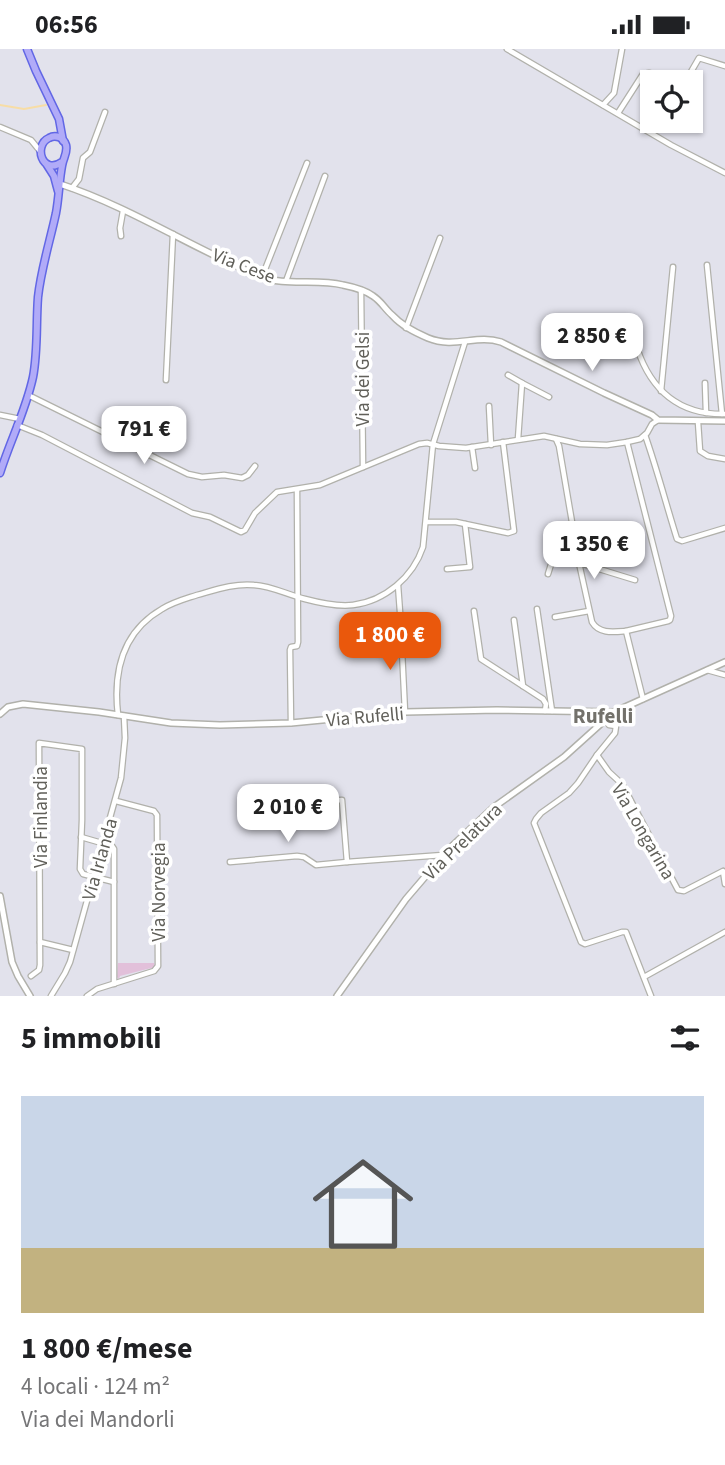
<!DOCTYPE html>
<html lang="it">
<head>
<meta charset="utf-8">
<style>
  :root { --surface:#fff; --page:#f2f2f2; --text:#202124; --muted:#757577; --line:#e0e0e0; --accent:#ea580c }
  body { margin:0; font-family:"Source Sans 3",sans-serif; background:var(--page); color:var(--text); height:100vh; display:flex; flex-direction:column; font-size:26px; white-space:nowrap }
  * { box-sizing:border-box; margin:0 }
  p { font-size:23px; color:var(--muted) }
  .icon { flex:none; width:38px; height:38px; fill:none; stroke:currentColor; stroke-width:2; stroke-linecap:round; stroke-linejoin:round }
  .map { position:relative; height:947px; overflow:hidden }
  .side { display:flex; flex-direction:column; background:var(--surface); flex:1 }
  .side>* { flex:none }
  .tools { position:absolute; left:640px; top:21px; display:grid; gap:14px }
  .tools a { display:grid; place-items:center; width:63px; height:63px; border-radius:0px; background:var(--surface); box-shadow:0 2px 5px #0004; font-size:35px }
  .price { position:absolute; translate:-50% -60px; padding:0 16px; border-radius:14px; background:#fff; color:#222; font-size:23px; line-height:46px; filter:drop-shadow(0 2px 4px #0008) }
  .price::after { content:''; position:absolute; left:50%; top:42px; width:21px; height:16px; margin-left:-10px; background:inherit; clip-path:polygon(0 0,100% 0,50% 100%) }
  .price.active { background:var(--accent); color:#fff }
  ul { padding:0; list-style:none }
  li { display:grid; align-content:center; gap:14px; height:371px; padding:0 21px }
  li+li { border-top:2px solid var(--line) }
  li span { display:grid; place-items:center; height:217px; border-radius:0px; color:#555 }
  li>.icon { margin-inline-start:auto }
  span .icon { width:126px; height:126px; fill:#fffc; stroke-width:1 }
  li b { font-size:30px }
  h2 { display:flex; justify-content:space-between; align-items:center; height:84px; padding:0 21px; font-size:30px }
  .status { display:flex; justify-content:space-between; align-items:center; height:49px; padding:0 35px; background:var(--surface); direction:ltr }
  .status svg { height:19px; fill:currentColor }
  .map>svg:first-child { display:block }
  .green { fill:#e2c0da }
  .lines { fill:none; stroke-linecap:round; stroke-linejoin:round }
  .stream { stroke:#f7dda6; stroke-width:2 }
  .minor-casing { stroke:#b1b1ab; stroke-width:7 }
  .tertiary-casing { stroke:#b1b1ab; stroke-width:8 }
  .primary-casing { stroke:#6267e5; stroke-width:9 }
  .minor { stroke:#fff; stroke-width:4.5 }
  .tertiary { stroke:#fff; stroke-width:5 }
  .primary { stroke:#b1abf8; stroke-width:6 }
  .labels { text-anchor:middle; stroke-width:7; stroke-linejoin:round; paint-order:stroke }
  .street-label { font-size:19px; fill:#61605a; stroke:#fff }
  .neighbourhood-label { font-size:21px; font-weight:bold; fill:#73716b; stroke:#fff }
</style>
</head>
<body>
<div class="status"><b>06:56</b><svg viewBox="0 0 49 12"><path d="M0 12V9h3v3zM5 12V6h3v6zM10 12V3h3v9zM15 12V0h3v12zM26 1h20v11H26zM47 4h2v5h-2z"/></svg></div>
<div class="map">
<svg width="725" height="947" viewBox="0 0 725 947">
  <rect width="100%" height="100%" fill="#e2e2ec"/>
  <path class="green" d="M118,914H154L155,918L120,927L119,930L117,928Z"/>
  <g class="lines">
    <path class="stream" d="M0,56L24,60L46,56"/>
    <defs>
      <g id="minor">
        <path d="M507,0L671,96L725,124"/>
        <path d="M603,56L614,44L622,0"/>
        <path d="M618,64L643,25L649,24L682,32L688,28L699,9L725,17"/>
        <path d="M0,78L31,91L40,102"/>
        <path d="M72,139L79,130L83,109L90,103L105,63"/>
        <path d="M121,187L120,179L123,162"/>
        <path d="M707,216L722,365"/>
        <path d="M262,228L307,114"/>
        <path d="M286,232L325,127"/>
        <path d="M361,241L363,418"/>
        <path d="M406,279L440,189"/>
        <path d="M637,299C651,341 679,366 725,365"/>
        <path d="M508,326L522,334"/>
        <path d="M166,331L173,185"/>
        <path d="M705,334L706,364"/>
        <path d="M661,342L673,218"/>
        <path d="M28,346L188,425L202,428L224,426L242,429L248,426L255,417"/>
        <path d="M489,357L491,396"/>
        <path d="M0,366L20,370"/>
        <path d="M698,373L700,402L708,407L725,410"/>
        <path d="M17,376L42,386L192,464L210,468L241,483L245,481L255,464L277,443L320,436L419,395L427,394L439,397L466,399L544,387L580,395L607,396L627,393L640,390L647,384L652,375L658,371"/>
        <path d="M645,386C657,420 666,455 677,490L682,492L725,479"/>
        <path d="M518,390L522,334L549,348"/>
        <path d="M556,390L559,397L579,514L592,573C599,585 613,583 626,582"/>
        <path d="M627,393L671,567L670,571L668,572L626,582L643,650"/>
        <path d="M472,398L475,419"/>
        <path d="M427,473H456L508,484L514,482L503,393"/>
        <path d="M447,520L470,518L465,475"/>
        <path d="M548,525L553,509L557,507L635,531"/>
        <path d="M398,536L400,563"/>
        <path d="M537,560L552,662"/>
        <path d="M474,562L481,610L543,650L546,655L545,662"/>
        <path d="M555,568L589,562"/>
        <path d="M514,571L523,637"/>
        <path d="M401,581L405,663"/>
        <path d="M707,621L725,626"/>
        <path d="M118,666C113,623 122,583 162,560C173,553 185,550 197,546C215,541 234,534 254,536C272,537 288,546 305,550C320,554 337,558 353,556C385,552 413,528 423,498L433,395L465,293"/>
        <path d="M606,671L609,676L616,677L615,684L597,706L578,734L569,744L541,764L536,770L534,774L581,893L585,895L622,883H626L651,947"/>
        <path d="M291,674L290,601L291,598L297,597L298,593L297,441"/>
        <path d="M597,706L609,723L622,735L678,841L684,842L723,822L725,835"/>
        <path d="M254,756L342,751L347,813L443,806"/>
        <path d="M81,788L112,797L114,800V935"/>
        <path d="M230,813L297,807L304,808L316,816L347,813"/>
        <path d="M40,893L73,901"/>
        <path d="M31,927L39,921L40,916L39,694L82,700V771L80,820L83,825L114,833"/>
        <path d="M644,928L725,883"/>
        <path d="M51,947L65,924L70,913L121,729L125,689L124,667"/>
        <path d="M87,947L97,940L154,922L158,917L157,766L154,762L116,752"/>
      </g>
      <g id="tertiary">
        <path d="M60,135C130,158 192,199 259,227C285,238 316,229 343,236C353,238 365,241 373,247C381,252 385,260 392,266C402,277 414,283 428,289C455,300 476,285 501,293L604,344L652,366L658,371L725,372"/>
        <path d="M0,665L8,658L23,655L99,663L171,674L220,676L291,674L405,663L497,661L614,663L725,613"/>
        <path d="M0,847L12,913L18,927L30,947"/>
        <path d="M337,947L406,850L448,801L494,758L564,708L614,663"/>
      </g>
      <g id="primary">
        <path d="M27,0L36,22L59,70L63,92"/>
        <path d="M47,116L54,127L58,142"/>
        <path d="M0,424C10,392 26,361 33,328C38,302 36,274 38,248C41,220 50,192 56,164C59,148 59,133 62,117C63,109 68,104 66,96C64,89 56,85 49,89C33,96 42,127 62,113"/>
      </g>
    </defs>
    <use href="#minor" class="minor-casing"/>
    <use href="#tertiary" class="tertiary-casing"/>
    <use href="#primary" class="primary-casing"/>
    <use href="#minor" class="minor"/>
    <use href="#tertiary" class="tertiary"/>
    <use href="#primary" class="primary"/>
  </g>
  <g class="labels">
    <g class="street-label">
      <text transform="translate(244 216) rotate(21)" y="7">Via Cese</text>
      <text transform="translate(362 330) rotate(-90)" y="7">Via dei Gelsi</text>
      <text transform="translate(365 667) rotate(-5)" y="7">Via Rufelli</text>
      <text transform="translate(40 768) rotate(-90)" y="7">Via Finlandia</text>
      <text transform="translate(644 782) rotate(60)" y="7">Via Longarina</text>
      <text transform="translate(462 792) rotate(-44)" y="7">Via Prelatura</text>
      <text transform="translate(99 810) rotate(-74)" y="7">Via Irlanda</text>
      <text transform="translate(158 843) rotate(-90)" y="7">Via Norvegia</text>
    </g>
    <g class="neighbourhood-label">
      <text x="603" y="674">Rufelli</text>
    </g>
  </g>
</svg>
<div class="tools">
<a><svg class="icon" aria-label="locate" viewBox="0 0 24 24"><circle cx="12" cy="12" r="6"/><path d="M12 2v4M12 18v4M2 12h4M18 12h4"/></svg></a>
</div>
<b class="price" style="left:592px;top:324px">2 850 €</b>
<b class="price" style="left:144px;top:417px">791 €</b>
<b class="price" style="left:594px;top:532px">1 350 €</b>
<b class="price active" style="left:390px;top:623px">1 800 €</b>
<b class="price" style="left:288px;top:795px">2 010 €</b>
</div>
<section class="side">
<h2>5 immobili<svg class="icon" aria-label="filters" viewBox="0 0 24 24"><path d="M4 7h16M4 17h16"/><circle cx="9" cy="7" r="2"/><circle cx="15" cy="17" r="2"/></svg></h2>
<ul>
<li><span style="background:linear-gradient(#c9d6e8 70%,#c2b280 0)"><svg class="icon" aria-label="home" viewBox="0 0 24 24"><path d="M3 11l9-7 9 7M6 9v11h12V9"/></svg></span><div><b>1 800 €/mese</b><p>4 locali · 124 m²</p><p>Via dei Mandorli</p></div></li>
</ul>
</section>
</body>
</html>
